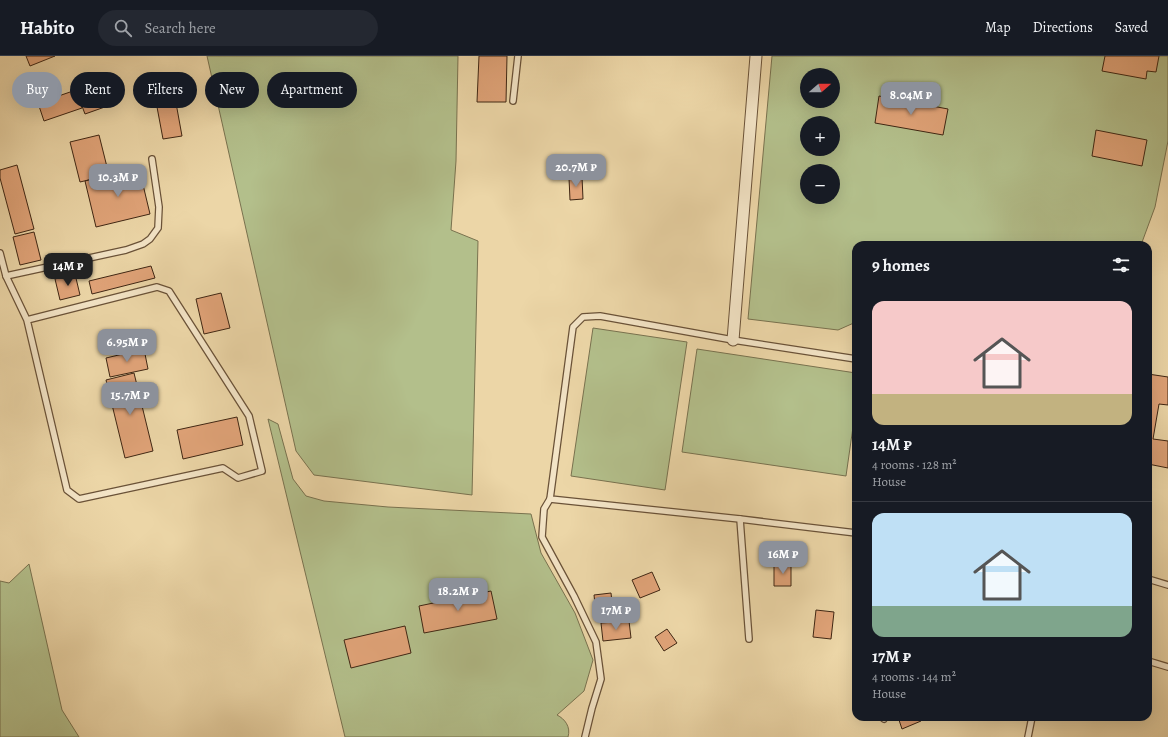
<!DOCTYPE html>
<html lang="en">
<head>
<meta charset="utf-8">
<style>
  :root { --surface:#171b24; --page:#242831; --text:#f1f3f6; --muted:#9ea1a6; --line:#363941; --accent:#8c9099 }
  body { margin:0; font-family:Alegreya,serif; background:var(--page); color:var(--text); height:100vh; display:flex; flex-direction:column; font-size:15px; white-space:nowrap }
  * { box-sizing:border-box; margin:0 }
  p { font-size:13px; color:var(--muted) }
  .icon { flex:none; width:22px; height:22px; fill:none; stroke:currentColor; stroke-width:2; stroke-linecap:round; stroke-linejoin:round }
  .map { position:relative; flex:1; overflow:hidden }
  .panel { position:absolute; left:852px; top:185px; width:300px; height:480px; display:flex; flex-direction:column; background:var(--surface); border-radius:12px; box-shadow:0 4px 16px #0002 }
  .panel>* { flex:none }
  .top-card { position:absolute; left:12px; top:16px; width:380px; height:36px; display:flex; gap:8px }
  .needle { width:26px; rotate:70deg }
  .buttons { position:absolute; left:800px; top:12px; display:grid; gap:8px }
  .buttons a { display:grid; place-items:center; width:40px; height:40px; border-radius:50%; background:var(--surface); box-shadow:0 4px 16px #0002; font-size:20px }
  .price { position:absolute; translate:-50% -34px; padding:0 9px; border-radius:8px; background:var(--accent); color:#fff; font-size:13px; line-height:26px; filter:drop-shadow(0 1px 2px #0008) }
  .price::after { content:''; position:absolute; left:50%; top:24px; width:12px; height:9px; margin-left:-6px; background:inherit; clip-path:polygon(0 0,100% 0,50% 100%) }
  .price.selected { background:#222; color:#fff }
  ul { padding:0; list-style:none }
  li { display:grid; align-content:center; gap:8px; height:212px; padding:0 20px }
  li+li { border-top:1px solid var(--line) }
  li span { display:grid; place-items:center; height:124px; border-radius:12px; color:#555 }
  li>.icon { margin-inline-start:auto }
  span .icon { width:72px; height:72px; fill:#fffc; stroke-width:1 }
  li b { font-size:17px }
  h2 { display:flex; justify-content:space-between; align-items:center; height:48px; padding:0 20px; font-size:17px }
  .chip { padding:0 14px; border-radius:18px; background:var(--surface); box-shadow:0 4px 16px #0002; font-size:14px; line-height:36px }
  .chip.selected { background:var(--accent); color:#fff }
  header { display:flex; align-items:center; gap:24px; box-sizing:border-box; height:56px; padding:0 20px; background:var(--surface); border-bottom:1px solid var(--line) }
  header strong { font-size:19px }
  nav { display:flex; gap:22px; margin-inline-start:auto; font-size:14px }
  .search { width:280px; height:36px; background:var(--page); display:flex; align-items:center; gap:10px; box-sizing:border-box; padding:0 14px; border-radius:22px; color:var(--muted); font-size:15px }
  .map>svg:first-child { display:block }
  .green { fill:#b3bf8b; stroke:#79724f; fill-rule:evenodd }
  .building { fill:#e0a378; stroke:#3f2613 }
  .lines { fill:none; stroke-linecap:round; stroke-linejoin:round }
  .service-casing { stroke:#6a5238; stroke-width:8 }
  .minor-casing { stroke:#6a5238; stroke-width:13 }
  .service { stroke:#f3e4c6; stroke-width:5.5 }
  .minor { stroke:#f3e4c6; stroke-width:11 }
</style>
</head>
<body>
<header>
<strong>Habito</strong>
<div class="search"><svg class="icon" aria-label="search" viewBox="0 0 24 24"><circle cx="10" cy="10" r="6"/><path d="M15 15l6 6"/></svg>Search here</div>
<nav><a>Map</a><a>Directions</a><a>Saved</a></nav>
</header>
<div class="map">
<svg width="1168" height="681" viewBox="0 0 1168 681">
  <rect width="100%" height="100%" fill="#ecd6a7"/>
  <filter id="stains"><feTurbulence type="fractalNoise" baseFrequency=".005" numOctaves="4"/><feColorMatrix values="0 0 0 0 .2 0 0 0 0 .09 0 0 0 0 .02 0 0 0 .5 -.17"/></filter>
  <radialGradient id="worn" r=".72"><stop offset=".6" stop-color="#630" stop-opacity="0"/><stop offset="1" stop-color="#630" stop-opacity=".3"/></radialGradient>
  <g class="green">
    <path d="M207,0H458L456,105L451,174L478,185L472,439L314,419L296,395Z"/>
    <path d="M772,0H1168V85L1155,151L1141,189H856V266L838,274L748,263ZM807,19H833V45H807ZM807,67H833V93H807ZM807,115H833V141H807Z"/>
    <path d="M593,272L687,286L665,434L571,420Z"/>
    <path d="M697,293L856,317V350L846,420L682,396Z"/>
    <path d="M268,363L278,368L293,423L306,440L324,445L388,451L531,458L541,497L575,557L593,604L584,635L557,659C565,663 571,671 568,681H345Z"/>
    <path d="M29,508L62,654L79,681H0V525L9,527Z"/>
  </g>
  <g class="building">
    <path d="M26,0H55L30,10Z"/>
    <path d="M479,0H507L506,46H477Z"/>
    <path d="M1105,0H1159L1156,16L1147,15L1146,23L1102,15Z"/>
    <path d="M111,25L119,46L85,58L77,37Z"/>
    <path d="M76,34L82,52L44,65L38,47Z"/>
    <path d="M879,40L948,53L943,79L875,67Z"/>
    <path d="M176,47L182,80L163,83L157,51Z"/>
    <path d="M1096,74L1147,84L1142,110L1092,100Z"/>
    <path d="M99,79L109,119L80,126L70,86Z"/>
    <path d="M17,109L34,173L15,178L0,122V114Z"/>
    <path d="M139,112L150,158L96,171L85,125Z"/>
    <path d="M582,121L583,143L570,144L569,122Z"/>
    <path d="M34,176L41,204L20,209L13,181Z"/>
    <path d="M151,210L155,222L92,238L89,225Z"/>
    <path d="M75,218L80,239L60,244L55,223Z"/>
    <path d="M221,237L230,272L204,278L196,243Z"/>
    <path d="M144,293L148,313L110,321L106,302Z"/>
    <path d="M134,317L153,395L125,402L106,324Z"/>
    <path d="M1148,318L1168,321V349L1159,348L1153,383L1168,385V412L1148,408Z"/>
    <path d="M237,361L243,389L183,403L177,374Z"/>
    <path d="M791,508V530H774V509Z"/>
    <path d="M652,516L660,534L640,542L632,524Z"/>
    <path d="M491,535L497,563L424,577L419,550Z"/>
    <path d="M611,537L613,555L596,557L594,539Z"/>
    <path d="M816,554L834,556L831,583L813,581Z"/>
    <path d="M629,565L631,582L603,585L601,567Z"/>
    <path d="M405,570L411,597L351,612L344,584Z"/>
    <path d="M667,573L677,587L664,595L655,581Z"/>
    <path d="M898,661H920L921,665L902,673Z"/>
  </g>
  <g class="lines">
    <defs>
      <g id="service">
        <path d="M513,45L518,0"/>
        <path d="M0,197L6,220L27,264L67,434L79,443L223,412L238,422L262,415L249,360L169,235L157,231L27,264"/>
        <path d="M6,220L126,194L143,188L150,183L158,172L159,151L152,103"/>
        <path d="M856,303L733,284L600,260L583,261L573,271L550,443L740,463L856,477"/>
        <path d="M550,443L544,453L542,481L574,540L596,586L601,623L592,652L585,681"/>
        <path d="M740,463L749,583"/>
        <path d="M1148,523L1168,529"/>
        <path d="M1148,605L1168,611"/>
        <path d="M884,663L885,661"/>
        <path d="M1028,681L1032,661"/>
      </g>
      <path id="minor" d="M733,284L756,0"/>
    </defs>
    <use href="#service" class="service-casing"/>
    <use href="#minor" class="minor-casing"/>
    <use href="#service" class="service"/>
    <use href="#minor" class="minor"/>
  </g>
  <rect width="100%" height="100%" filter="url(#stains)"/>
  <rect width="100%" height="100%" fill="url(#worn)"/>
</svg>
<div class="buttons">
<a><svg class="needle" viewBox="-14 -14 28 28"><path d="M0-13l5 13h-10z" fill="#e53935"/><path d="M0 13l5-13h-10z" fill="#9ea1a6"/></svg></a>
<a>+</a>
<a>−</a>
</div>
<b class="price" style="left:911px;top:60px">8.04M ₽</b>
<b class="price" style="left:576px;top:132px">20.7M ₽</b>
<b class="price" style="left:118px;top:142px">10.3M ₽</b>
<b class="price selected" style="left:68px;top:231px">14M ₽</b>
<b class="price" style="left:127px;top:307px">6.95M ₽</b>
<b class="price" style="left:130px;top:360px">15.7M ₽</b>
<b class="price" style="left:783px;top:519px">16M ₽</b>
<b class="price" style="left:458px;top:556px">18.2M ₽</b>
<b class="price" style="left:616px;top:575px">17M ₽</b>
<div class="top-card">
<a class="chip selected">Buy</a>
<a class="chip">Rent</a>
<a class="chip">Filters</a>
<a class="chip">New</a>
<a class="chip">Apartment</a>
</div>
<section class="panel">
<h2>9 homes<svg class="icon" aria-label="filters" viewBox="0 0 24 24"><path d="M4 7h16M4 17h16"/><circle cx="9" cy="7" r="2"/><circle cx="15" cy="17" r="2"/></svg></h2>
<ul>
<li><span style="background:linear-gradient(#f6c9c9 75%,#c2b280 0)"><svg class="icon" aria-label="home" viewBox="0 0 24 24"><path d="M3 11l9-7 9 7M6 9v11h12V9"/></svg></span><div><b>14M ₽</b><p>4 rooms · 128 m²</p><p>House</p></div></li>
<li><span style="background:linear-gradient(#bfe0f5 75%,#7fa58c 0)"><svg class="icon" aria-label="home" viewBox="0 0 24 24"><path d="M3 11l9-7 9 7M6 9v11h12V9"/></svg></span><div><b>17M ₽</b><p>4 rooms · 144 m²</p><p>House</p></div></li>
</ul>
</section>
</div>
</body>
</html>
